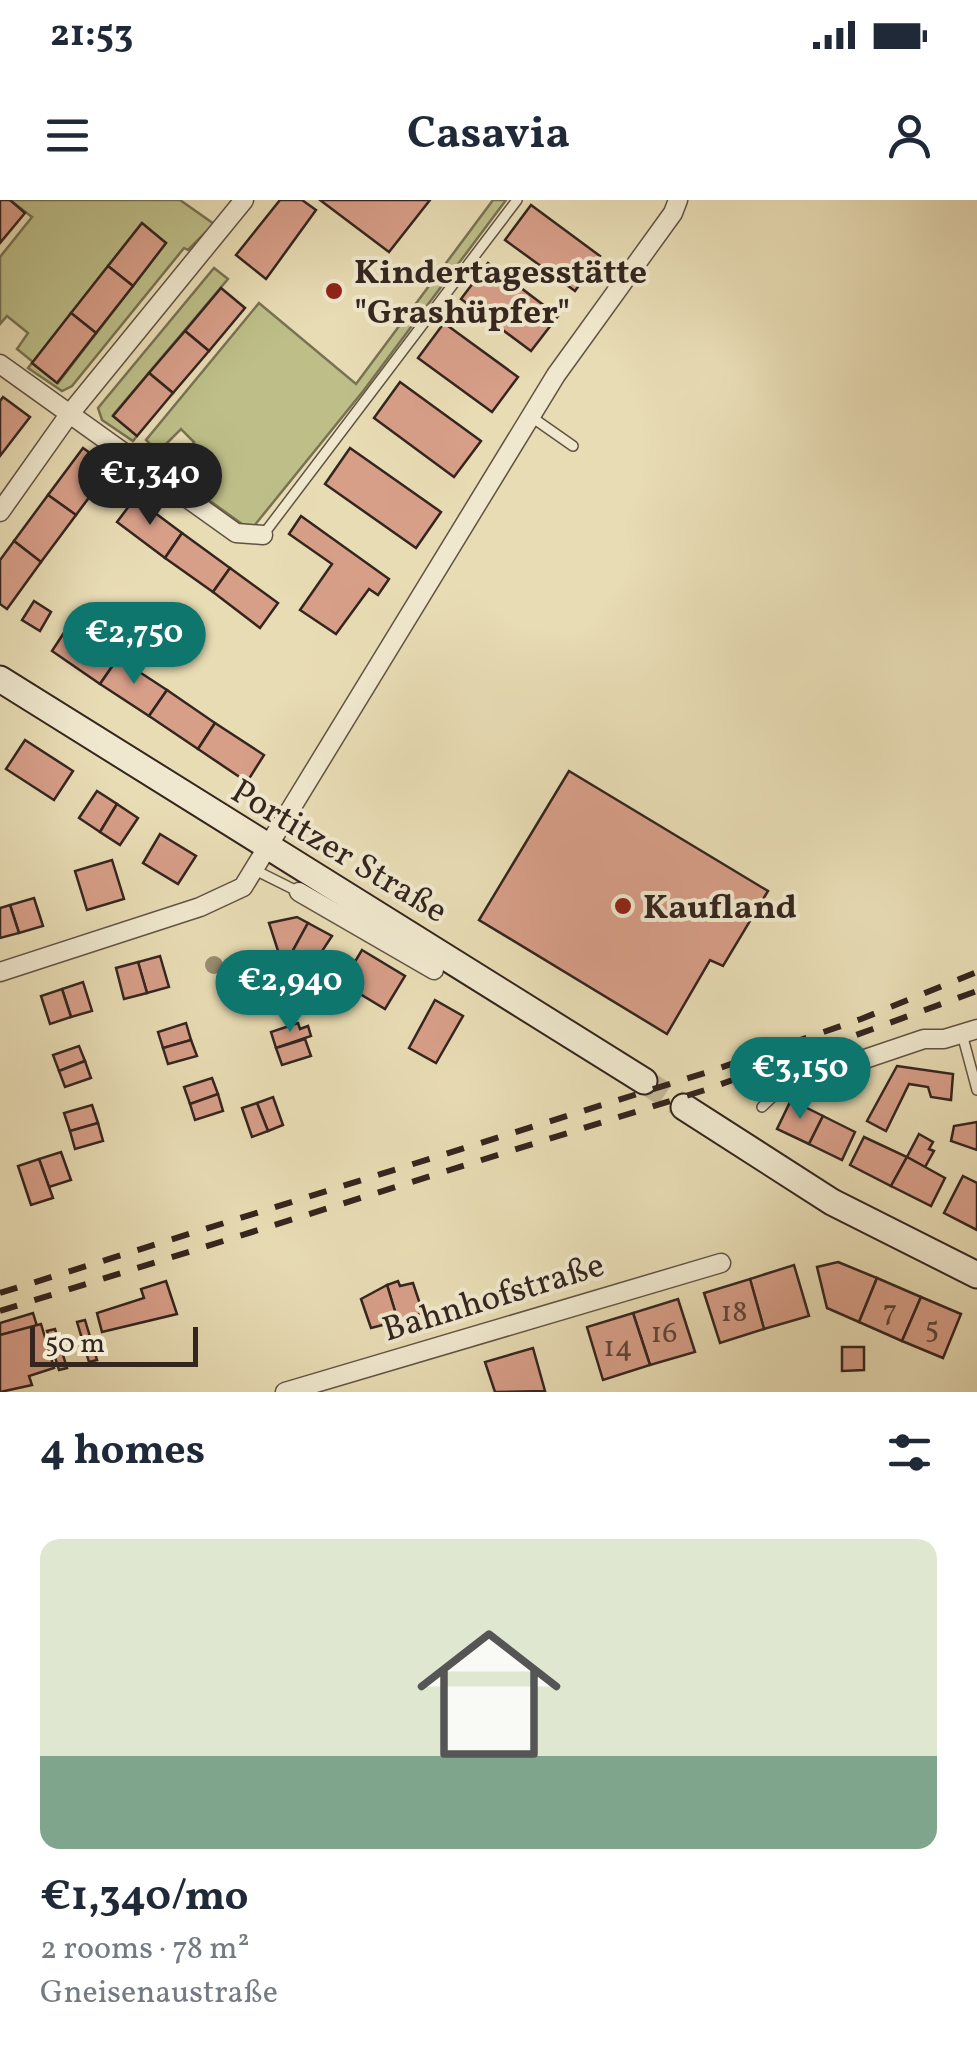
<!DOCTYPE html>
<html lang="en">
<head>
<meta charset="utf-8">
<style>
  :root { --surface:#fff; --page:#f6f6f7; --text:#1f2937; --muted:#747a83; --line:#e0e1e3; --accent:#0f766e }
  body { margin:0; font-family:Vollkorn,serif; background:var(--page); color:var(--text); height:100vh; display:flex; flex-direction:column; font-size:38px; white-space:nowrap }
  * { box-sizing:border-box; margin:0 }
  p { font-size:32px; color:var(--muted) }
  .icon { flex:none; width:55px; height:55px; fill:none; stroke:currentColor; stroke-width:2; stroke-linecap:round; stroke-linejoin:round }
  .map { position:relative; height:1192px; overflow:hidden }
  .sheet { display:flex; flex-direction:column; background:var(--surface); flex:1 }
  .sheet>* { flex:none }
  .scale { position:absolute; left:30px; bottom:25px; width:168px; box-sizing:border-box; padding-left:10px; border:5px solid #34251f; border-top:0; font-size:28px; line-height:35px; white-space:nowrap; color:#34251f; -webkit-text-stroke:8px #f0e8ce; paint-order:stroke }
  .price { position:absolute; translate:-50% -85px; padding:0 22px; border-radius:35px; background:var(--accent); color:#fff; font-size:32px; line-height:65px; filter:drop-shadow(0 2px 5px #0008) }
  .price::after { content:''; position:absolute; left:50%; top:60px; width:30px; height:22px; margin-left:-15px; background:inherit; clip-path:polygon(0 0,100% 0,50% 100%) }
  .price.active { background:#222; color:#fff }
  ul { padding:0; list-style:none }
  li { display:grid; align-content:center; gap:20px; height:530px; padding:0 40px }
  li+li { border-top:2px solid var(--line) }
  li span { display:grid; place-items:center; height:310px; border-radius:20px; color:#555 }
  li>.icon { margin-inline-start:auto }
  span .icon { width:180px; height:180px; fill:#fffc; stroke-width:1 }
  li b { font-size:42px }
  h2 { display:flex; justify-content:space-between; align-items:center; height:120px; padding:0 40px; font-size:42px }
  .status { display:flex; justify-content:space-between; align-items:center; height:70px; padding:0 50px; background:var(--surface); direction:ltr }
  .status svg { height:28px; fill:currentColor }
  header { display:flex; justify-content:space-between; align-items:center; height:130px; padding:0 40px; background:var(--surface); font-size:45px; font-weight:700 }
  .map>svg:first-child { display:block }
  .green { fill:#bdbe88; stroke:#787254; stroke-width:2.5 }
  .building { fill:#d79e88; stroke:#34251f; stroke-width:2.5 }
  .lines { fill:none; stroke-linecap:round; stroke-linejoin:round }
  .secondary-tunnel { stroke:#c4b796; stroke-width:25; stroke-dasharray:25 12; stroke-linecap:butt }
  .service-casing { stroke:#615344; stroke-width:12 }
  .minor-casing { stroke:#615344; stroke-width:21 }
  .secondary-casing { stroke:#34251f; stroke-width:29 }
  .service { stroke:#f0e8ce; stroke-width:9 }
  .minor { stroke:#f0e8ce; stroke-width:18 }
  .secondary { stroke:#f0e8ce; stroke-width:25 }
  .rail { stroke:#34251f; stroke-width:6; stroke-dasharray:18 18; stroke-linecap:butt }
  .tree { fill:#988c70 }
  .poi-dot { fill:#8f2418; stroke:#f0e8ce; stroke-width:4 }
  .labels { text-anchor:middle; stroke-width:8; stroke-linejoin:round; paint-order:stroke }
  .number-label { font-size:30px; fill:#5d4339 }
  .poi-label { font-size:35px; font-weight:bold; fill:#34251f; stroke:#f0e8ce; text-anchor:start }
  .street-label { font-size:35px; fill:#34251f; stroke:#f0e8ce }
</style>
</head>
<body>
<div class="status"><b>21:53</b><svg viewBox="0 0 49 12"><path d="M0 12V9h3v3zM5 12V6h3v6zM10 12V3h3v9zM15 12V0h3v12zM26 1h20v11H26zM47 4h2v5h-2z"/></svg></div>
<header><svg class="icon" aria-label="menu" viewBox="0 0 24 24"><path d="M4 6h16M4 12h16M4 18h16"/></svg>Casavia<svg class="icon" aria-label="person" viewBox="0 0 24 24"><circle cx="12" cy="8" r="4"/><path d="M4 21q1-7 8-7t8 7"/></svg></header>
<div class="map">
<svg width="977" height="1192" viewBox="0 0 977 1192">
  <rect width="100%" height="100%" fill="#e8dcb4"/>
  <filter id="stains"><feTurbulence type="fractalNoise" baseFrequency=".002" numOctaves="4"/><feColorMatrix values="0 0 0 0 .2 0 0 0 0 .09 0 0 0 0 .02 0 0 0 .5 -.17"/></filter>
  <radialGradient id="worn" r=".72"><stop offset=".6" stop-color="#630" stop-opacity="0"/><stop offset="1" stop-color="#630" stop-opacity=".3"/></radialGradient>
  <g class="green">
    <path d="M10,0H180L214,24L188,50L184,48L72,186L62,191L28,168L32,163L58,183L166,43L141,24L33,162L17,149L28,133L7,116L0,124V57L32,17Z"/>
    <path d="M493,0H506L364,190L254,326L242,324L171,273L194,242L181,229L158,252L146,240L259,103L356,184Z"/>
    <path d="M214,68L228,79L113,215L137,236L133,241L102,220L98,208Z"/>
  </g>
  <g class="building">
    <path d="M0,0H10L25,13L0,43Z"/>
    <path d="M280,0H302L316,10L266,79L236,55Z"/>
    <path d="M320,0H430L389,52Z"/>
    <path d="M531,5L600,56L575,91L505,40Z"/>
    <path d="M142,23L166,43L133,86L108,66Z"/>
    <path d="M488,63L558,116L531,151L461,99Z"/>
    <path d="M108,66L133,86L96,133L71,113Z"/>
    <path d="M221,88L245,108L209,151L185,131Z"/>
    <path d="M71,113L96,133L57,183L32,163Z"/>
    <path d="M444,123L518,177L492,212L418,158Z"/>
    <path d="M185,131L209,151L173,193L149,173Z"/>
    <path d="M149,173L173,193L137,236L113,216Z"/>
    <path d="M400,182L481,241L454,277L374,218Z"/>
    <path d="M3,197L30,217L0,256V201Z"/>
    <path d="M83,248L111,268L76,315L48,295Z"/>
    <path d="M350,248L441,312L416,348L325,284Z"/>
    <path d="M48,295L76,315L41,362L14,341Z"/>
    <path d="M135,298L182,333L165,358L117,322Z"/>
    <path d="M301,316L389,379L378,395L369,389L336,434L300,410L332,364L289,334Z"/>
    <path d="M182,333L230,368L213,392L165,358Z"/>
    <path d="M14,341L41,362L7,409L0,404V360Z"/>
    <path d="M230,368L278,403L260,428L213,392Z"/>
    <path d="M34,401L51,412L40,431L22,420Z"/>
    <path d="M69,425L118,458L100,484L52,451Z"/>
    <path d="M118,458L167,490L149,516L100,484Z"/>
    <path d="M167,490L215,523L198,549L149,516Z"/>
    <path d="M215,523L264,555L247,582L198,549Z"/>
    <path d="M25,540L73,571L54,600L6,569Z"/>
    <path d="M569,571L768,691L723,766L710,760L667,834L479,720Z"/>
    <path d="M97,591L117,604L100,632L79,618Z"/>
    <path d="M117,604L138,618L120,645L100,632Z"/>
    <path d="M160,634L196,656L178,684L143,663Z"/>
    <path d="M112,660L124,699L87,710L75,671Z"/>
    <path d="M34,698L43,726L19,733L10,705Z"/>
    <path d="M10,705L19,733L0,738V708Z"/>
    <path d="M297,717L308,723L291,754L280,757L269,723Z"/>
    <path d="M308,723L332,736L313,765L291,754Z"/>
    <path d="M362,750L405,776L385,809L342,783Z"/>
    <path d="M160,756L169,787L147,793L138,762Z"/>
    <path d="M138,762L147,793L124,799L116,768Z"/>
    <path d="M83,782L92,811L71,817L62,789Z"/>
    <path d="M62,789L71,817L50,824L41,796Z"/>
    <path d="M435,800L463,816L436,863L409,848Z"/>
    <path d="M186,823L191,840L163,848L158,832Z"/>
    <path d="M298,823L300,829L308,826L311,836L276,848L271,832Z"/>
    <path d="M305,839L311,856L282,865L276,848Z"/>
    <path d="M191,840L197,856L168,864L163,848Z"/>
    <path d="M79,846L85,861L59,871L53,855Z"/>
    <path d="M85,861L91,878L65,887L59,871Z"/>
    <path d="M897,866L953,874L951,900L931,897L928,887L909,884L886,931L867,921Z"/>
    <path d="M212,878L218,894L190,904L184,887Z"/>
    <path d="M218,894L223,911L195,920L190,904Z"/>
    <path d="M273,897L283,925L268,931L257,903Z"/>
    <path d="M791,900L823,916L809,944L777,929Z"/>
    <path d="M257,903L268,931L252,937L242,908Z"/>
    <path d="M92,905L98,923L70,931L64,913Z"/>
    <path d="M823,916L855,932L842,960L809,944Z"/>
    <path d="M977,922V950L951,941L954,926Z"/>
    <path d="M98,923L103,941L75,949L70,931Z"/>
    <path d="M919,934L933,942L929,949L934,951L925,967L907,957Z"/>
    <path d="M864,937L907,957L891,986L850,965Z"/>
    <path d="M61,952L71,980L49,987L39,959Z"/>
    <path d="M907,957L945,978L931,1006L891,986Z"/>
    <path d="M39,959L53,998L31,1005L18,966Z"/>
    <path d="M963,976L977,983V1030L944,1013Z"/>
    <path d="M838,1062L877,1078L859,1122L827,1108L817,1067Z"/>
    <path d="M794,1065L809,1116L764,1129L750,1079Z"/>
    <path d="M877,1078L921,1097L902,1141L859,1122Z"/>
    <path d="M750,1079L764,1129L720,1143L704,1093Z"/>
    <path d="M166,1081L177,1114L102,1132L97,1113L144,1098L141,1089Z"/>
    <path d="M398,1081L400,1086L413,1083L423,1113L398,1121L387,1085Z"/>
    <path d="M387,1085L398,1121L371,1128L361,1099Z"/>
    <path d="M921,1097L961,1114L943,1158L902,1141Z"/>
    <path d="M678,1099L695,1152L650,1165L633,1113Z"/>
    <path d="M33,1113L37,1126L0,1135V1123Z"/>
    <path d="M633,1113L650,1165L603,1180L587,1127Z"/>
    <path d="M85,1120L97,1160L89,1162L77,1122Z"/>
    <path d="M41,1124L54,1168L29,1176L32,1185L0,1192V1135Z"/>
    <path d="M55,1129L67,1168L59,1170L47,1131Z"/>
    <path d="M842,1147H864V1170L842,1171Z"/>
    <path d="M533,1148L545,1191L495,1192L485,1162Z"/>
  </g>
  <g class="lines">
    <path class="secondary-tunnel" d="M644,881L684,907"/>
    <defs>
      <g id="service">
        <path d="M533,218L573,246"/>
        <path d="M263,335L517,0"/>
        <path d="M255,670L299,692"/>
        <path d="M962,834L977,890"/>
        <path d="M762,907L782,888"/>
      </g>
      <g id="minor">
        <path d="M0,164L236,333L263,335"/>
        <path d="M0,312L68,216L244,0"/>
        <path d="M299,692L434,770"/>
        <path d="M0,772L200,707L243,687L556,175L673,13L678,0"/>
        <path d="M782,887L924,839H944L977,829"/>
        <path d="M285,1192L721,1063"/>
      </g>
      <g id="secondary">
        <path d="M0,479L644,881"/>
        <path d="M684,907L832,1002L977,1075"/>
      </g>
    </defs>
    <use href="#service" class="service-casing"/>
    <use href="#minor" class="minor-casing"/>
    <use href="#secondary" class="secondary-casing"/>
    <use href="#service" class="service"/>
    <use href="#minor" class="minor"/>
    <use href="#secondary" class="secondary"/>
    <g class="rail">
      <path d="M0,1093L711,871L861,819L977,772"/>
      <path d="M0,1111L705,890L977,791"/>
    </g>
  </g>
  <circle class="tree" cx="214" cy="765" r="9"/>
  <g class="poi-dot">
    <circle cx="334" cy="91" r="10"/>
    <circle cx="623" cy="706" r="10"/>
  </g>
  <g class="labels">
    <g class="number-label">
      <text x="890" y="1120">7</text>
      <text x="734" y="1121">18</text>
      <text x="932" y="1137">5</text>
      <text x="664" y="1142">16</text>
      <text x="618" y="1156">14</text>
    </g>
    <g class="poi-label">
      <text x="354" y="83">Kindertagesstätte<tspan x="354" dy="40">"Grashüpfer"</tspan></text>
      <text x="643" y="718">Kaufland</text>
    </g>
    <g class="street-label">
      <text transform="translate(340 650) rotate(31)" y="12">Portitzer Straße</text>
      <text transform="translate(493 1096) rotate(-17)" y="12">Bahnhofstraße</text>
    </g>
  </g>
  <rect width="100%" height="100%" filter="url(#stains)"/>
  <rect width="100%" height="100%" fill="url(#worn)"/>
</svg>
<div class="scale">50 m</div>
<b class="price active" style="left:150px;top:328px">€1,340</b>
<b class="price" style="left:134px;top:487px">€2,750</b>
<b class="price" style="left:290px;top:835px">€2,940</b>
<b class="price" style="left:800px;top:922px">€3,150</b>
</div>
<section class="sheet">
<h2>4 homes<svg class="icon" aria-label="filters" viewBox="0 0 24 24"><path d="M4 7h16M4 17h16"/><circle cx="9" cy="7" r="2"/><circle cx="15" cy="17" r="2"/></svg></h2>
<ul>
<li><span style="background:linear-gradient(#dfe7d0 70%,#7fa58c 0)"><svg class="icon" aria-label="home" viewBox="0 0 24 24"><path d="M3 11l9-7 9 7M6 9v11h12V9"/></svg></span><div><b>€1,340/mo</b><p>2 rooms · 78 m²</p><p>Gneisenaustraße</p></div></li>
</ul>
</section>
</body>
</html>
